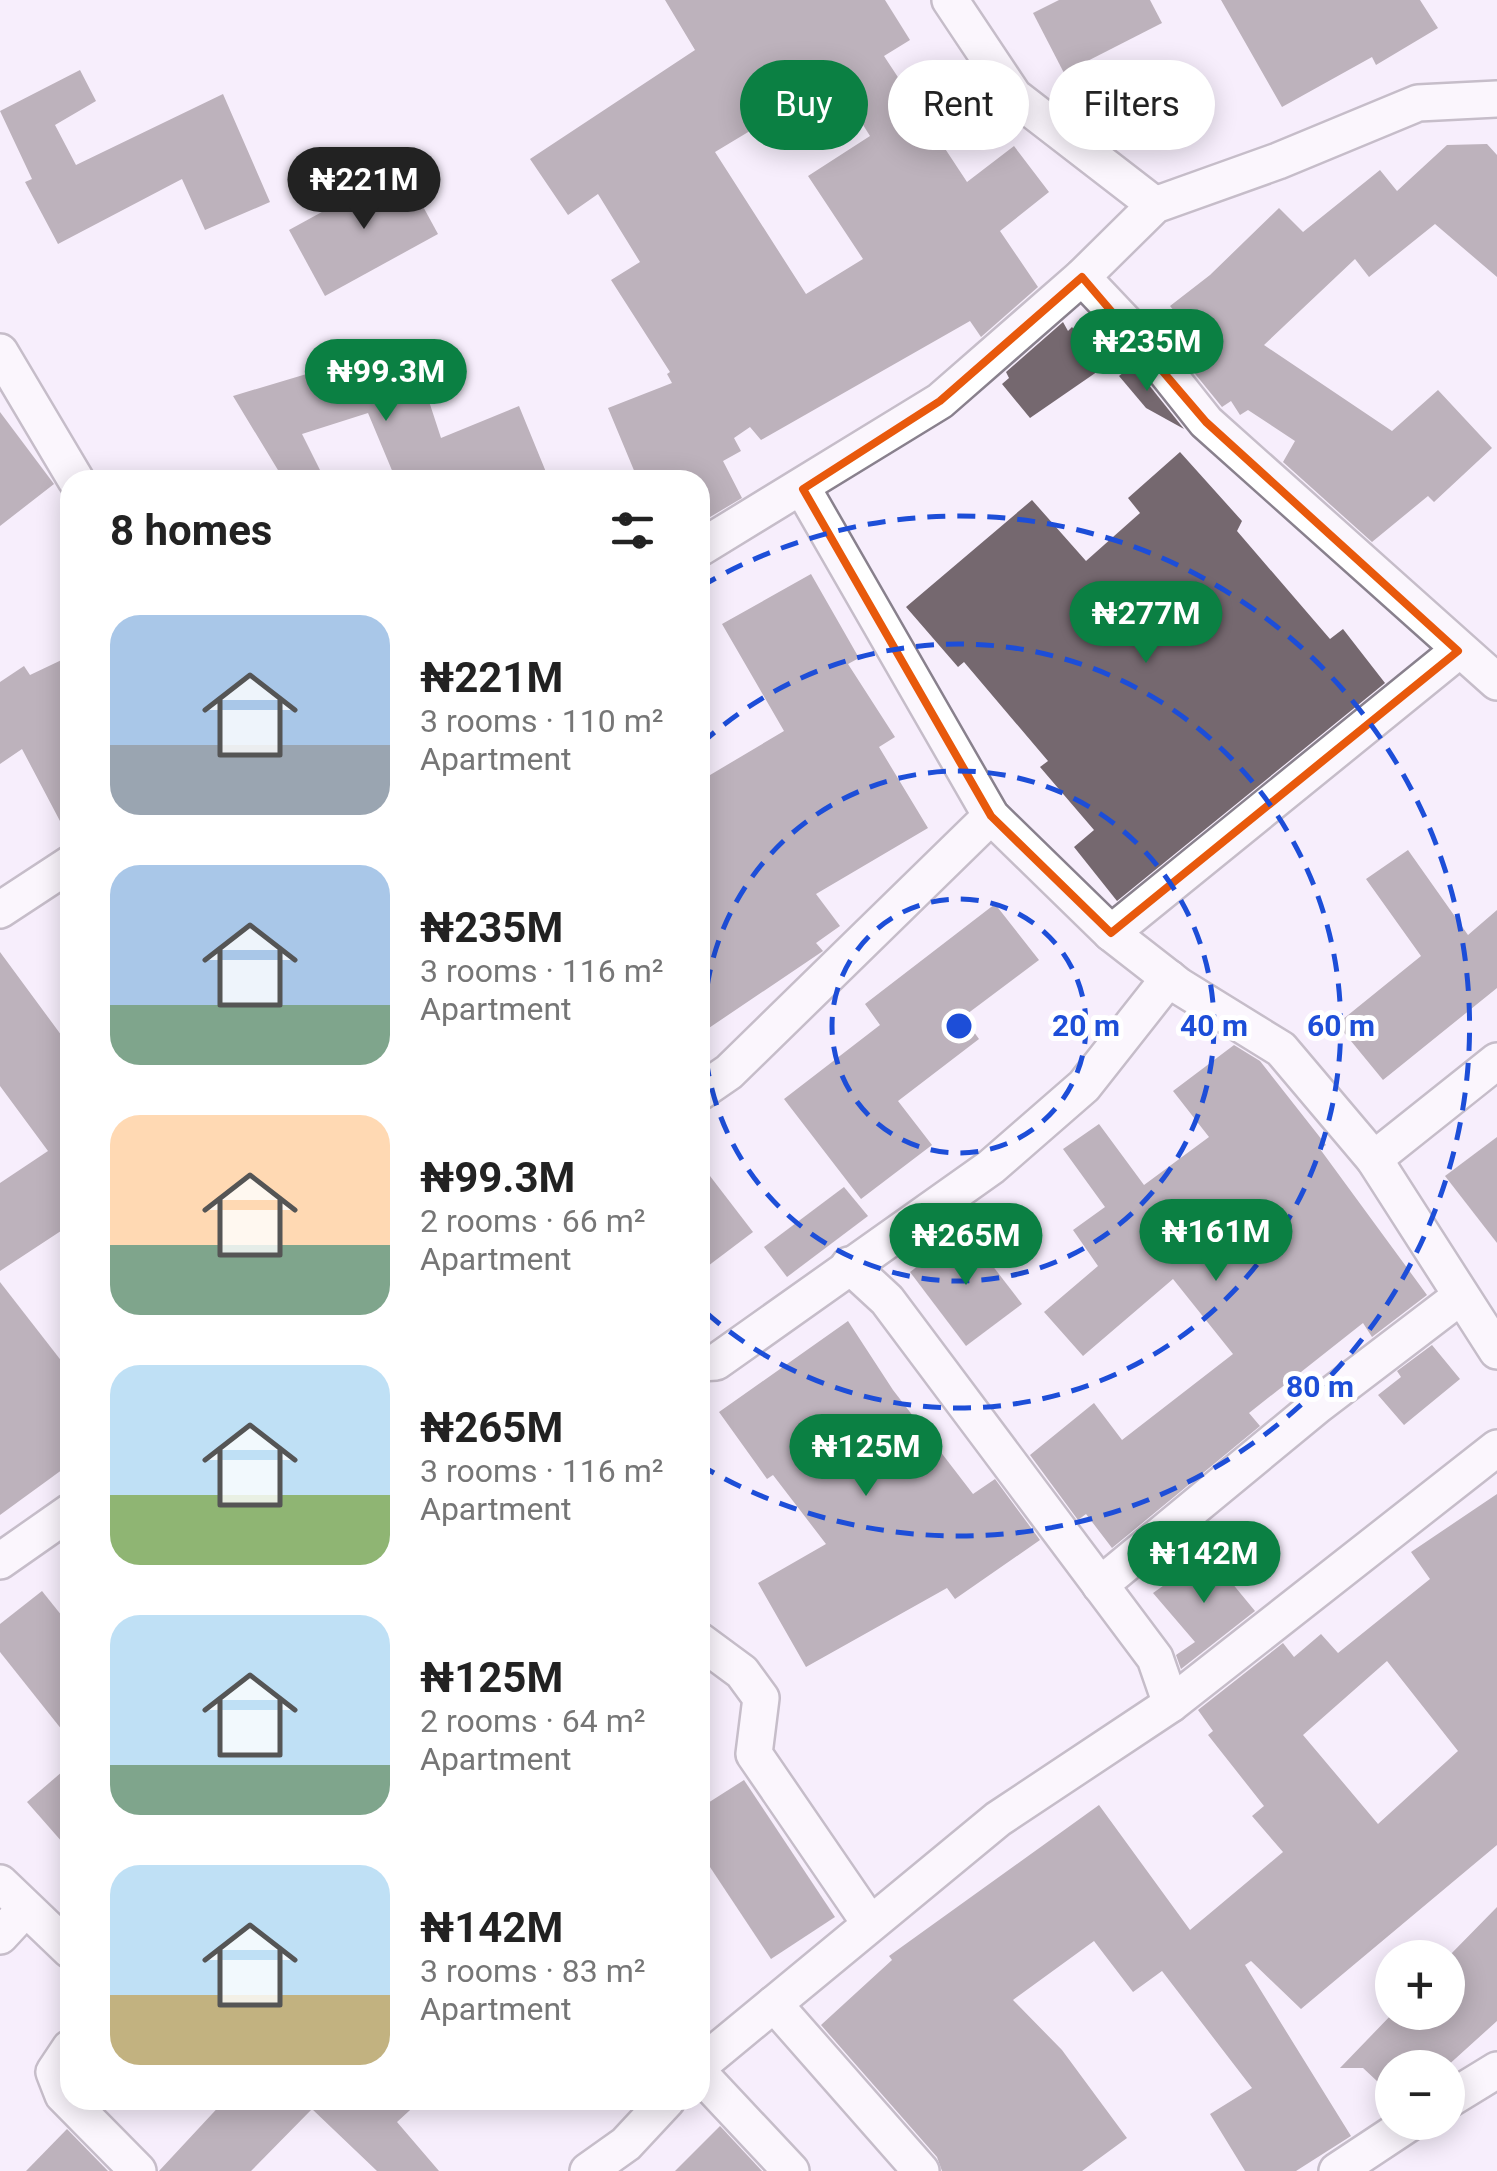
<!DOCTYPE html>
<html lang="en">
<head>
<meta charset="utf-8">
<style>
  :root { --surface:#fff; --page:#f2f2f2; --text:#222; --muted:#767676; --accent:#0b8043 }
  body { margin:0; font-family:Roboto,sans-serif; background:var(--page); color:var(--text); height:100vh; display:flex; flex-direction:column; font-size:38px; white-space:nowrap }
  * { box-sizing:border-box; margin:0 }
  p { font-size:32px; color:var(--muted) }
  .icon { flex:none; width:55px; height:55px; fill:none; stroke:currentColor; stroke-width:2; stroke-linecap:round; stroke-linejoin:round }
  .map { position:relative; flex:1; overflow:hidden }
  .panel { position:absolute; left:60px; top:470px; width:650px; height:1640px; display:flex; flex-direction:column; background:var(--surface); border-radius:30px; box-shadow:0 5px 25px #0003 }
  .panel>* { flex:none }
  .banner { position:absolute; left:740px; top:60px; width:605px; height:90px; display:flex; gap:20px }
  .buttons { position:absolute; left:1375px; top:1940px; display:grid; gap:20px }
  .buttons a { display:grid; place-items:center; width:90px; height:90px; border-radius:50%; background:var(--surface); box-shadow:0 5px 25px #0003; font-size:50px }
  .price { position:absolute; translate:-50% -85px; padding:0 22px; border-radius:35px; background:var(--accent); color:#fff; font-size:32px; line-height:65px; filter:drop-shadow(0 2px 5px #0008) }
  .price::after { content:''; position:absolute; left:50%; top:60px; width:30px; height:22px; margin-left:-15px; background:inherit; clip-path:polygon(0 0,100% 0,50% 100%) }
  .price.current { background:#222; color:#fff }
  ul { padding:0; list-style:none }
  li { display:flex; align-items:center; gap:30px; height:250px; padding:0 50px }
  li span { display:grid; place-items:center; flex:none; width:280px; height:200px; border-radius:30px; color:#555 }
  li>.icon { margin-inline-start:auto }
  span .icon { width:120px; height:120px; fill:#fffc; stroke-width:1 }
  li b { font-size:42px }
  h2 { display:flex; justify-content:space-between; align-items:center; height:120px; padding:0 50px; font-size:42px }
  .chip { padding:0 35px; border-radius:45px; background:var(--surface); box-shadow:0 5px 25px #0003; font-size:35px; line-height:90px }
  .chip.current { background:var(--accent); color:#fff }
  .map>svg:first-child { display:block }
  .building { fill:#75686f; fill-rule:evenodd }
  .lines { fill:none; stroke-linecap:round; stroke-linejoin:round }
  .street-casing { stroke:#89818d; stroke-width:40 }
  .street { stroke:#fff; stroke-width:35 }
  .marked { fill:none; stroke:#e8590c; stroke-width:8; stroke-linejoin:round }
  .ring { fill:none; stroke:#1d4ed8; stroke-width:5; stroke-dasharray:18 12 }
  .centre { fill:#1d4ed8; stroke:#fff; stroke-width:5 }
  .ring-label { font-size:30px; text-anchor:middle; font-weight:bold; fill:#1d4ed8; stroke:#fff; stroke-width:10; stroke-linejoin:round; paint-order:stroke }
</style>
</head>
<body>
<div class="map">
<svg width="1497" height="2171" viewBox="0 0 1497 2171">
  <rect width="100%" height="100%" fill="#f7eefc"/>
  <g class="building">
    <path d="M665,0H885L910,40L884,56L967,182L1014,146L1049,192L1000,231L1038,287L981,337L970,321L761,440L750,427L734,438L741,451L723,461L742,498L700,523V480H638L608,408L672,383L667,374L670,372L611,280L640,262L598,194L568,215L530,159L695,50ZM835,80L870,136L808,176L863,259L806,294L715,152Z"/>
    <path d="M1059,0H1150L1162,23L1064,73L1033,13Z"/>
    <path d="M1221,0H1420L1438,28L1376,65L1372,57L1282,107Z"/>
    <path d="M80,70L96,101L55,125L76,165L223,94L270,202L205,230L182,179L58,244L25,182L32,179L0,111Z"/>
    <path d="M1487,144L1497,155V277L1435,224L1369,277L1355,259L1264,345L1392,431L1438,390L1492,448L1434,502L1428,496L1372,542L1283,462L1295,441L1248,410L1240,415L1231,401L1222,407L1166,338L1184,323L1170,306L1210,275L1279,208L1303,232L1380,170L1397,191L1447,145Z"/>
    <path d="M402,168L438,234L325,296L289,230Z"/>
    <path d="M1063,322L1068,331L1072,327L1104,367L1030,418L1002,384L1009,378L1006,372Z"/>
    <path d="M410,343L441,438L519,406L546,472L528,480H396L368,413L302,434L325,480H284L233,396Z"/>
    <path d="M1133,365L1184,429L1146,408L1119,376Z"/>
    <path d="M0,412L54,484L0,526Z"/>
    <path d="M1180,452L1242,521L1237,531L1330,639L1343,629L1385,683L1117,901L1074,847L1094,830L1040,767L1048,761L964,662L958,667L906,607L1032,500L1086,561L1140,513L1128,498Z"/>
    <path d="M811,574L859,658L848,664L895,737L879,747L928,828L816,894L840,926L816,943L823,951L700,1034V781L784,731L722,624Z"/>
    <path d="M70,656V840L22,749L0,764V682L24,666L30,675Z"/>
    <path d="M1408,850L1468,935L1497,910V988L1383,1080L1337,1024L1421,956L1366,879Z"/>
    <path d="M995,904L1039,960L963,1017L979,1039L898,1101L932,1145L861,1199L784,1099L880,1025L865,1004Z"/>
    <path d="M0,952L70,1047V1225L0,1271V1183L48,1151L0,1086Z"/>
    <path d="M1234,1045L1260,1061L1326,1145L1320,1149L1427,1295L1372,1337L1363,1323L1249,1413L1260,1426L1112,1548L1086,1514L1078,1520L1030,1455L1094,1403L1122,1440L1233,1354L1173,1279L1083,1356L1044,1312L1098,1266L1073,1230L1105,1207L1063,1149L1099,1124L1144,1185L1209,1137L1173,1091Z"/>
    <path d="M1497,1137V1243L1445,1176Z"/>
    <path d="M700,1163L753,1232L700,1272Z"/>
    <path d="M844,1187L868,1216L787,1277L764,1247Z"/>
    <path d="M965,1230L1022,1304L966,1346L910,1272Z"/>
    <path d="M0,1282L70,1372V1464L0,1515Z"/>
    <path d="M848,1321L893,1390L973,1494L995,1479L1040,1540L955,1599L947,1588L806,1667L758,1583L826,1544L773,1475L767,1479L719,1412Z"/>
    <path d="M1432,1345L1460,1379L1404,1425L1378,1395L1401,1377L1397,1371Z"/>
    <path d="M1497,1494V1845L1301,2009L1251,1961L1245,1965L1351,2136L1296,2171H1245L1210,2114L1252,2088L1162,1971L1133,1992L1094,1941L1013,2000L1062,2050L1127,2138L1082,2171H942L937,2157L821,2025L892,1960L889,1956L1099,1805L1190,1930L1283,1852L1252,1816L1264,1806L1208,1735L1213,1731L1198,1710L1283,1643L1294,1657L1321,1634L1338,1653L1430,1579L1411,1552ZM1387,1661L1458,1751L1378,1824L1303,1735Z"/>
    <path d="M1208,1554L1255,1611L1181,1669L1176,1655L1195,1642L1153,1593Z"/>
    <path d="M42,1591L70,1626V1740L0,1652V1624Z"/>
    <path d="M70,1765V1851L27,1802Z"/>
    <path d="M744,1780L835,1917L771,1959L700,1852V1808Z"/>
    <path d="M1497,1907V2021L1445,2068H1392V2095L1363,2068H1340L1394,2012H1448L1447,1958Z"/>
    <path d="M225,2100H421L397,2122L439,2171H377L312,2109L251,2171H159Z"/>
    <path d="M720,2126L762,2171H675Z"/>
    <path d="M67,2129L108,2171H26Z"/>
  </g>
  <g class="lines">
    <defs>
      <g id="street">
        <path d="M950,0L1014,96L1155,205"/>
        <path d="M1082,277L1136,334L1206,422L1497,682"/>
        <path d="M0,352L76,480"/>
        <path d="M803,489L991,816L1111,933L1179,986L1281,1049L1374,1159L1497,1351"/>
        <path d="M700,548L940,401L1082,277L1155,205L1278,161L1418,103L1497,99"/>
        <path d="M0,910L70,864"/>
        <path d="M1111,933L1458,651"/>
        <path d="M700,1092L729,1072L991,816"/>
        <path d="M1374,1159L1497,1061"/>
        <path d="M849,1265L887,1300L1155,1658L1171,1704"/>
        <path d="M700,1363L716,1362L991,1167L1084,1086L1169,978"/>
        <path d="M0,1561L70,1512"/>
        <path d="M1100,1585L1318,1405L1461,1296"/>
        <path d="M700,1641L742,1672L761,1698L754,1754L869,1922"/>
        <path d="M0,1883L70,1950"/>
        <path d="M0,1936L25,1909"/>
        <path d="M774,2004L921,2171"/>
        <path d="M70,2048L54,2072L63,2095L138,2171"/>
        <path d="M700,2065L998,1819L1171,1704L1497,1448"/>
        <path d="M700,2074L791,2171"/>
        <path d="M1448,2100L1497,2070"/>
        <path d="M588,2171L626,2144L667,2100"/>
        <path d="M1337,2171L1411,2122"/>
      </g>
    </defs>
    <use href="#street" class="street-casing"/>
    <use href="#street" class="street"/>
  </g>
  <path d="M0 0H1497V2171H0ZM1082,277L1206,422L1458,651L1111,933L991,816L803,489L940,401Z" fill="#f7eefc" fill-opacity=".55" fill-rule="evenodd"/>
  <path class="marked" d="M1082,277L1206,422L1458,651L1111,933L991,816L803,489L940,401Z"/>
  <g class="ring">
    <circle cx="959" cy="1026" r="127"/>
    <circle cx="959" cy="1026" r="255"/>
    <path d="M701 744A382 382 0 1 1 701 1308"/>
    <path d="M700 587A510 510 0 1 1 700 1465"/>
  </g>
  <circle cx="959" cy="1026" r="15" class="centre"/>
  <g class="ring-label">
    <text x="1086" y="1036">20 m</text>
    <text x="1214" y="1036">40 m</text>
    <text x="1341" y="1036">60 m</text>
    <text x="1320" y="1397">80 m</text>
  </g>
</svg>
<div class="buttons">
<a>+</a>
<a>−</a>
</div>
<b class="price current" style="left:364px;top:232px">₦221M</b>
<b class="price" style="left:1147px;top:394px">₦235M</b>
<b class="price" style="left:386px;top:424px">₦99.3M</b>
<b class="price" style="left:1146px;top:666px">₦277M</b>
<b class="price" style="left:1216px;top:1284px">₦161M</b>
<b class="price" style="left:966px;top:1288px">₦265M</b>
<b class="price" style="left:866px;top:1499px">₦125M</b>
<b class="price" style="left:1204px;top:1606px">₦142M</b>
<div class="banner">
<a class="chip current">Buy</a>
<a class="chip">Rent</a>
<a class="chip">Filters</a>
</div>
<section class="panel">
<h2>8 homes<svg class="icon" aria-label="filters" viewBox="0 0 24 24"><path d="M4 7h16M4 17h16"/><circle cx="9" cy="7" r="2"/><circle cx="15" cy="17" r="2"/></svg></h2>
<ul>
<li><span style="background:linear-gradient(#a9c7e8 65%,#9aa5b1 0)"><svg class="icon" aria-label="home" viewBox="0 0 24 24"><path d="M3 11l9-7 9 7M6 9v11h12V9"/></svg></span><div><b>₦221M</b><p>3 rooms · 110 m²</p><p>Apartment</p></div></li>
<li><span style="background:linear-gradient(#a9c7e8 70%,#7fa58c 0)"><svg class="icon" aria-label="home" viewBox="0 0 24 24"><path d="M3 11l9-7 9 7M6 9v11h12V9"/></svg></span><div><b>₦235M</b><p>3 rooms · 116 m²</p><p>Apartment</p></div></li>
<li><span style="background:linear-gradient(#ffd9b3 65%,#7fa58c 0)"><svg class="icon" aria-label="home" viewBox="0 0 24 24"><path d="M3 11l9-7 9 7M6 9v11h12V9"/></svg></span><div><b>₦99.3M</b><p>2 rooms · 66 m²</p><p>Apartment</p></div></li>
<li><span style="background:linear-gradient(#bfe0f5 65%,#8fb573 0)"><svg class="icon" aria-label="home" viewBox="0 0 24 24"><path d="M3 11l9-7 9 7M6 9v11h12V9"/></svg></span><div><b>₦265M</b><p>3 rooms · 116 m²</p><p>Apartment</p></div></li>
<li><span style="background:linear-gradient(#bfe0f5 75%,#7fa58c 0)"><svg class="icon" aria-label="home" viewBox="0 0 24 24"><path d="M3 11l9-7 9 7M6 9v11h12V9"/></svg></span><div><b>₦125M</b><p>2 rooms · 64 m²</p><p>Apartment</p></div></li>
<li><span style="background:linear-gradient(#bfe0f5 65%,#c2b280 0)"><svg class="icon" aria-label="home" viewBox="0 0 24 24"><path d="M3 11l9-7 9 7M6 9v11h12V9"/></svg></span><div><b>₦142M</b><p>3 rooms · 83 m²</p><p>Apartment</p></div></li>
</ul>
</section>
</div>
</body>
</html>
